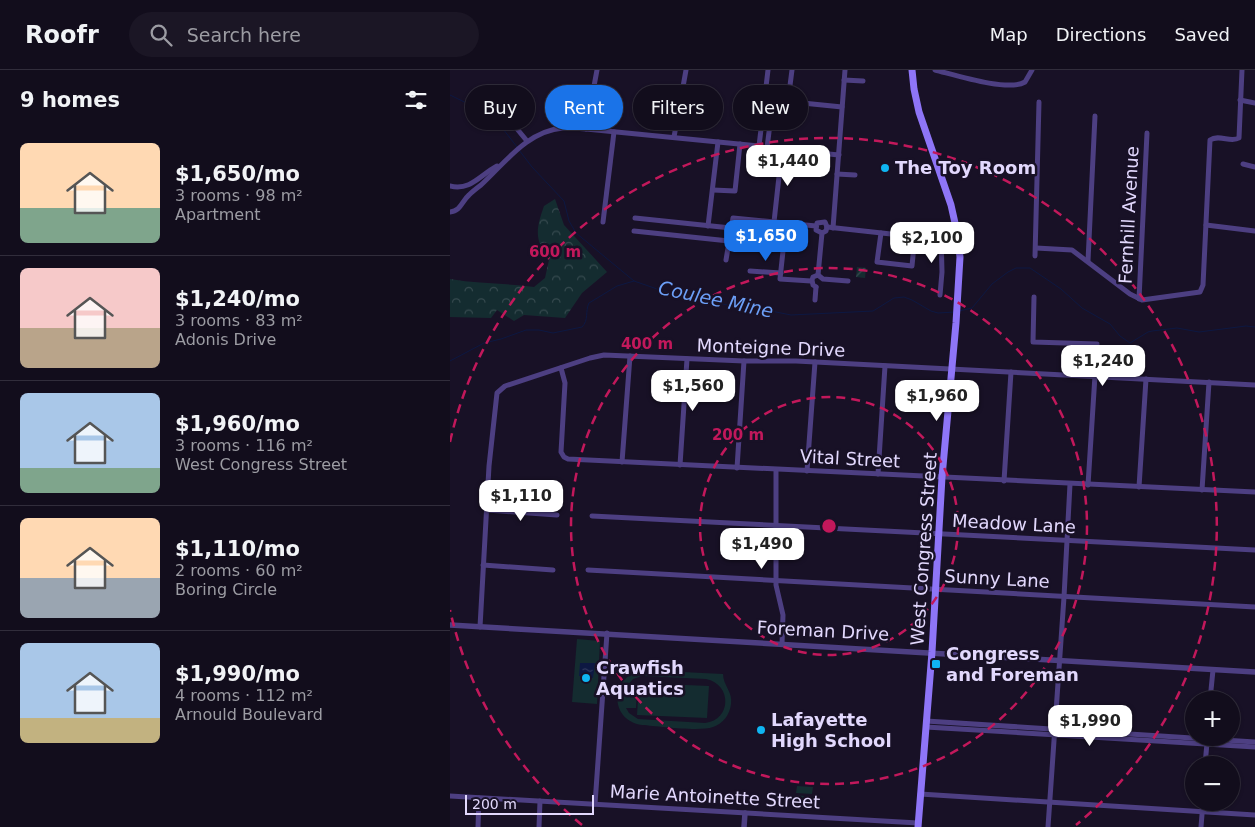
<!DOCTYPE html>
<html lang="en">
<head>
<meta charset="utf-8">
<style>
  :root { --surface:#120d1c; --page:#1b1625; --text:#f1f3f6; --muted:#9c9ca3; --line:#312d3b; --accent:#1a73e8 }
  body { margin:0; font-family:"DejaVu Sans",sans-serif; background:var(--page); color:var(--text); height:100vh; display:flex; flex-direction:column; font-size:19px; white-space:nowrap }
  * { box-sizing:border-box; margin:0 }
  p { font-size:16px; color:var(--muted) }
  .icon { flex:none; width:28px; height:28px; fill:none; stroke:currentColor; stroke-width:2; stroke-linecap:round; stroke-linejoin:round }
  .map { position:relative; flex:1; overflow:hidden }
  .sheet { display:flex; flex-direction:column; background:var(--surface); width:450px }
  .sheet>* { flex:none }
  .hud { position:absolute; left:15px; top:15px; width:475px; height:45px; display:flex; gap:10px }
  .controls { position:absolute; left:735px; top:621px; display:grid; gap:10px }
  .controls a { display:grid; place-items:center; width:55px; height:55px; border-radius:50%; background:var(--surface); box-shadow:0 1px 4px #0004,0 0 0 1px var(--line); font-size:25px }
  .scale { position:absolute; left:15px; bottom:12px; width:129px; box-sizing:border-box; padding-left:5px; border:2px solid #e2d8fd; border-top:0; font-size:14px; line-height:18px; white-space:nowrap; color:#e2d8fd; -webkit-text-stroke:4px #181126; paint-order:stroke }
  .price { position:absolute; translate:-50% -42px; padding:0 11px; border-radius:10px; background:#fff; color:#222; font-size:16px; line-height:32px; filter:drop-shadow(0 1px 2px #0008) }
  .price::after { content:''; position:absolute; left:50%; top:30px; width:15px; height:11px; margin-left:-8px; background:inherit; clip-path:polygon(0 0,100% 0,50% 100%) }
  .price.on { background:var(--accent); color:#fff }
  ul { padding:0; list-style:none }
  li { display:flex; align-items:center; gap:15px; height:125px; padding:0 20px }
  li+li { border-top:1px solid var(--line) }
  li span { display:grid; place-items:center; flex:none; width:140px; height:100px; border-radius:8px; color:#555 }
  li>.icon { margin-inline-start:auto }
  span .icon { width:60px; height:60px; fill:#fffc; stroke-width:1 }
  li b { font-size:21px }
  h2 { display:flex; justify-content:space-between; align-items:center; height:60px; padding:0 20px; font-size:21px }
  .chip { padding:0 18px; border-radius:22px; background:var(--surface); box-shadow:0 1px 4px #0004,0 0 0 1px var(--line); font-size:18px; line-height:45px }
  .chip.on { background:var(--accent); color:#fff }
  header { display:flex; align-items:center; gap:30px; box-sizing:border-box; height:70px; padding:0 25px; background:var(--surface); border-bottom:1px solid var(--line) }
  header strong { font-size:24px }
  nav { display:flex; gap:28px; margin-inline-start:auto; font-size:18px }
  .search { width:350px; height:45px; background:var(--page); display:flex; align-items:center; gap:12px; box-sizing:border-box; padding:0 18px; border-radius:28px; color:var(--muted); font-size:19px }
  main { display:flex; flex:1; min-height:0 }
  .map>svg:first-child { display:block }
  .forest { fill:url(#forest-crowns) }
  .garden { fill:url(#garden-furrows) }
  .pitch { fill:#142c30; fill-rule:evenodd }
  .water { fill:url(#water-ripples) }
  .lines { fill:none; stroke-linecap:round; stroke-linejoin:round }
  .stream { stroke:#0d1842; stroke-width:1 }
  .minor { stroke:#4d3f82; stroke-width:5 }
  .tertiary { stroke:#4d3f82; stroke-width:5.5 }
  .secondary { stroke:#8e75f7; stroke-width:7 }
  .ring { fill:none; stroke:#c2185b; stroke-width:2.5; stroke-dasharray:9 6 }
  .poi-dot { fill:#0fb5f2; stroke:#181126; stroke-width:2 }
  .labels { text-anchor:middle; stroke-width:5; stroke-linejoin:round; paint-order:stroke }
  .poi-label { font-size:18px; font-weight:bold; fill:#e2d8fd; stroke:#181126; text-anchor:start }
  .street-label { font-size:18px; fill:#e2d8fd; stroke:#181126 }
  .water-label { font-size:19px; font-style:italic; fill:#6c9ff7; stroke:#181126 }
  .centre { fill:#c2185b; stroke:#181126; stroke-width:2.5 }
  .ring-label { font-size:15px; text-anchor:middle; font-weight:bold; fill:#c2185b; stroke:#181126; stroke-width:5; stroke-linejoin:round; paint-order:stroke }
</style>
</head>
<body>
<header>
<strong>Roofr</strong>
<div class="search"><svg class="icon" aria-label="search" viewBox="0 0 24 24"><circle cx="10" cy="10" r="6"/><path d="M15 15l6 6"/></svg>Search here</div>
<nav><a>Map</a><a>Directions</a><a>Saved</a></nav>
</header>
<main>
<section class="sheet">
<h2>9 homes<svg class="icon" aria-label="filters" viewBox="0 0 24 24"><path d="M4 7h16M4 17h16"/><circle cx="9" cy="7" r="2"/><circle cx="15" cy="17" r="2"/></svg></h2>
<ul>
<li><span style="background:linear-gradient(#ffd9b3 65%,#7fa58c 0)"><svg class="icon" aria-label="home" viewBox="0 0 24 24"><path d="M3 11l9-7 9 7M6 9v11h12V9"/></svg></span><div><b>$1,650/mo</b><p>3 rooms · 98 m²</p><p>Apartment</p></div></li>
<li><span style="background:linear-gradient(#f6c9c9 60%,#b9a48a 0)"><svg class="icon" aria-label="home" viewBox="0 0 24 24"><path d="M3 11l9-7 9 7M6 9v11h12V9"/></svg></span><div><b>$1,240/mo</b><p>3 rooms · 83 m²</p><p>Adonis Drive</p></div></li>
<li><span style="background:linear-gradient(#a9c7e8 75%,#7fa58c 0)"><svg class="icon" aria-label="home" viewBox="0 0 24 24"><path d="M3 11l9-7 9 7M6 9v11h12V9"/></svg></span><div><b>$1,960/mo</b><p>3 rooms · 116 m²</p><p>West Congress Street</p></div></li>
<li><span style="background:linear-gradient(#ffd9b3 60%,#9aa5b1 0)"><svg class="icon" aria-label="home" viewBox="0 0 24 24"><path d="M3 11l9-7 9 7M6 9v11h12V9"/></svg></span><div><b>$1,110/mo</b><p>2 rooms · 60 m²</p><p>Boring Circle</p></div></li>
<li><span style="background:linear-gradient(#a9c7e8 75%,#c2b280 0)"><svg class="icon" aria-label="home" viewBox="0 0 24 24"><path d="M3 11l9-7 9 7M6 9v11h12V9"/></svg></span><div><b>$1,990/mo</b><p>4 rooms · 112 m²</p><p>Arnould Boulevard</p></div></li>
</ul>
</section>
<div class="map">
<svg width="805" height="757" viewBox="0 0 805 757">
  <defs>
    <pattern id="forest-crowns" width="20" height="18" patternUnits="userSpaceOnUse" patternTransform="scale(1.25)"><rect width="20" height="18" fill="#142c30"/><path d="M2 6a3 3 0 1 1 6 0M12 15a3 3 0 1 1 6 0" fill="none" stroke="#364a4f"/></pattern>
    <pattern id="garden-furrows" width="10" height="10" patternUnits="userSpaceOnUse" patternTransform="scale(1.25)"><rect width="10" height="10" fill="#142c30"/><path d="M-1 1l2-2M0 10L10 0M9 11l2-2" fill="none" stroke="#364a4f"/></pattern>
    <pattern id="water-ripples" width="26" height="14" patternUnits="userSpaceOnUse" patternTransform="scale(1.25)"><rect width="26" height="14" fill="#0d1842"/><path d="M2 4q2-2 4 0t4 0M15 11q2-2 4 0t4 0" fill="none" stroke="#30395e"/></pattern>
  </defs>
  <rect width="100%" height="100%" fill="#181126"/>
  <path class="forest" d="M105,129L114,155L157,202L132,223L115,248L74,245L64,251L47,240L41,248L0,247V209C28,214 56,213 84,217L95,208L99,190C84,169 86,159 94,136Z"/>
  <path class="garden" d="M407,197L416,198L415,208L406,207Z"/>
  <g class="pitch">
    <path d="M127,569L150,571L147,634L122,632Z"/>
    <path d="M191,600L273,604C273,615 283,622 281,634C280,644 273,654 263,657C249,662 208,656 192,655C159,650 160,608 191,600ZM192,606L256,609C282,614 282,650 255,653L188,649L179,643L176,638H186L187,617L177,616L183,609Z"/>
    <path d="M189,613L259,616L257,648L187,645Z"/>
    <path d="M347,716L363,717L362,724L346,723Z"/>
    <path d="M346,725L362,727L361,734L345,732Z"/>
  </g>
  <path class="water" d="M130,593H145L143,608L129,606Z"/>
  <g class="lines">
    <g class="stream">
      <path d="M0,25L43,46L67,77"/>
      <path d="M69,80L82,97L114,131L119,151L126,163L184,211L210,220L286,237L316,240L341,245L423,241L444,228L454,227L462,230L481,241L488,243L505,242"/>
      <path d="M509,241L522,238L542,214L558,202L566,198H580L611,219L632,238L660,254L670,266L680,273L698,262L702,261L727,258L749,262L796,256L805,257"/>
      <path d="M0,291L34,273L51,269L76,260H89L103,263L132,257C139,250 135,241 139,233L167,216L184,211"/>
    </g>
    <g class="minor">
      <path d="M485,0C505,5 558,22 575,12L582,0"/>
      <path d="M394,10L413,11"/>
      <path d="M38,27L45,32L77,71"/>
      <path d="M790,30L805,33"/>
      <path d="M338,31L342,0"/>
      <path d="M136,59L147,0"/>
      <path d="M224,67L236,0"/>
      <path d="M389,85L317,78L323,30L392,37"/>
      <path d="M793,94L805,97"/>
      <path d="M387,104L405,105"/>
      <path d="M0,116C21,121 30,105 47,96"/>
      <path d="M263,120L285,121L290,74"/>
      <path d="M0,142C11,141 12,131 19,125C23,121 27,118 31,115C55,93 77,61 113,58C120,57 129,59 136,59L309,76L318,0"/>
      <path d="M185,148L281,158"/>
      <path d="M153,152L164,62"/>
      <path d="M324,152L332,79"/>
      <path d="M336,153L330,209L361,211"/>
      <path d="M756,155L805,161"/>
      <path d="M258,156L268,72"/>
      <path d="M377,157L450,165L507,162"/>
      <path d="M383,158L395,0"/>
      <path d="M184,161L279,171"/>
      <path d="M372,163L366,160L367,153L375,152L377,157"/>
      <path d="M431,163L427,192L462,196L465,165"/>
      <path d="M586,178L622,180L680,224L692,230L750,222L753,215L760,70C769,64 781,73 789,68L792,0"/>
      <path d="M585,186L589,32"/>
      <path d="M276,190L283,148L366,156"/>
      <path d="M638,191L645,46"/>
      <path d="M300,201L331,203"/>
      <path d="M368,205L372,163L376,161L377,157"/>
      <path d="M368,205L373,209L398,211"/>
      <path d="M366,217L363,215L362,210L363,207L368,205"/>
      <path d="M490,225L492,202L491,163"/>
      <path d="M584,227L583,272L647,274L638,415"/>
      <path d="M689,229L697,63"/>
      <path d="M365,230L366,217"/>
      <path d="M111,298L115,313L111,382L114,387L118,389L805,422"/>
      <path d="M172,392L180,286"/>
      <path d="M230,395L237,289"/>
      <path d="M287,398L294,291"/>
      <path d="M326,400V515L333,545L332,574"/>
      <path d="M357,401L365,292"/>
      <path d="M428,404L435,296"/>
      <path d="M554,411L561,302"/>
      <path d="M689,417L696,309"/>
      <path d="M752,420L759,312"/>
      <path d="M37,440L107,445"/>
      <path d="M142,446L805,480"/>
      <path d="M33,495L103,500"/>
      <path d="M138,500L805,537"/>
      <path d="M30,557L39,396L47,323L55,316L140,288L154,285L294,291H346L805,315"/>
      <path d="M760,630L763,600"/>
      <path d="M476,651L805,672"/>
      <path d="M476,657L805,677"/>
      <path d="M755,695L757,673"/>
      <path d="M470,724L805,745"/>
      <path d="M0,726L468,753"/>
      <path d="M145,734L157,563"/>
      <path d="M28,757L29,728"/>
      <path d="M89,757L90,731"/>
      <path d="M598,757L614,527L620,414"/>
      <path d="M751,757L753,732"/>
    </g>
    <g class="tertiary">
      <path d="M0,555L805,602"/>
      <path d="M294,757L295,743"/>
    </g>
    <path class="secondary" d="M462,0L464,19L469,42L501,135L507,162L510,187L506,253L492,407L482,582L468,757"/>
  </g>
  <g class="ring">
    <circle cx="379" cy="456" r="129"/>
    <circle cx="379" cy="456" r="258"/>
    <path d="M132 755A388 388 0 0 1 0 540M0 372A388 388 0 1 1 626 755"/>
  </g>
  <g class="poi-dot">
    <circle cx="435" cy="98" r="5"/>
    <rect x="481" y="589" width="10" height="10" rx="2.5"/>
    <circle cx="136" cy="608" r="5"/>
    <circle cx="311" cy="660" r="5"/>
  </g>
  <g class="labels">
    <g class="poi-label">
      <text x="445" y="104">The Toy Room</text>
      <text x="496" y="590">Congress<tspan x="496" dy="21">and Foreman</tspan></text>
      <text x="146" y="604">Crawfish<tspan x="146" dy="21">Aquatics</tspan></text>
      <text x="321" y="656">Lafayette<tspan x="321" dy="21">High School</tspan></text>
    </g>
    <g class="street-label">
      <text transform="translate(679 145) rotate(-87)" y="6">Fernhill Avenue</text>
      <text transform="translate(321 278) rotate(2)" y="6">Monteigne Drive</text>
      <text transform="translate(400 389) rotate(3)" y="6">Vital Street</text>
      <text transform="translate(564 454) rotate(3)" y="6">Meadow Lane</text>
      <text transform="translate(474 479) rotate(-86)" y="6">West Congress Street</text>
      <text transform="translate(547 509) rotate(3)" y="6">Sunny Lane</text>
      <text transform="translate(373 561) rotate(3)" y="6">Foreman Drive</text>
      <text transform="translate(265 727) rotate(3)" y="6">Marie Antoinette Street</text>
    </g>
    <g class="water-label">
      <text transform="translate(266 229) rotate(12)" y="7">Coulee Mine</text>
    </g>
  </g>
  <circle cx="379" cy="456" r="8" class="centre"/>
  <g class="ring-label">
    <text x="105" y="187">600 m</text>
    <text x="197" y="279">400 m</text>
    <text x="288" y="370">200 m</text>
  </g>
</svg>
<div class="controls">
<a>+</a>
<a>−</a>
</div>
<div class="scale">200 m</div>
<b class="price" style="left:338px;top:117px">$1,440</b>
<b class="price on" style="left:316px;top:192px">$1,650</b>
<b class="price" style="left:482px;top:194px">$2,100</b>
<b class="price" style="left:653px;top:317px">$1,240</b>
<b class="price" style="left:243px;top:342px">$1,560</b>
<b class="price" style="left:487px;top:352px">$1,960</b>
<b class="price" style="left:71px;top:452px">$1,110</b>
<b class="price" style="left:312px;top:500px">$1,490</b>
<b class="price" style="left:640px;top:677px">$1,990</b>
<div class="hud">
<a class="chip">Buy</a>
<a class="chip on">Rent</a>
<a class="chip">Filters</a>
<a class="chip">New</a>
</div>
</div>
</main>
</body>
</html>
